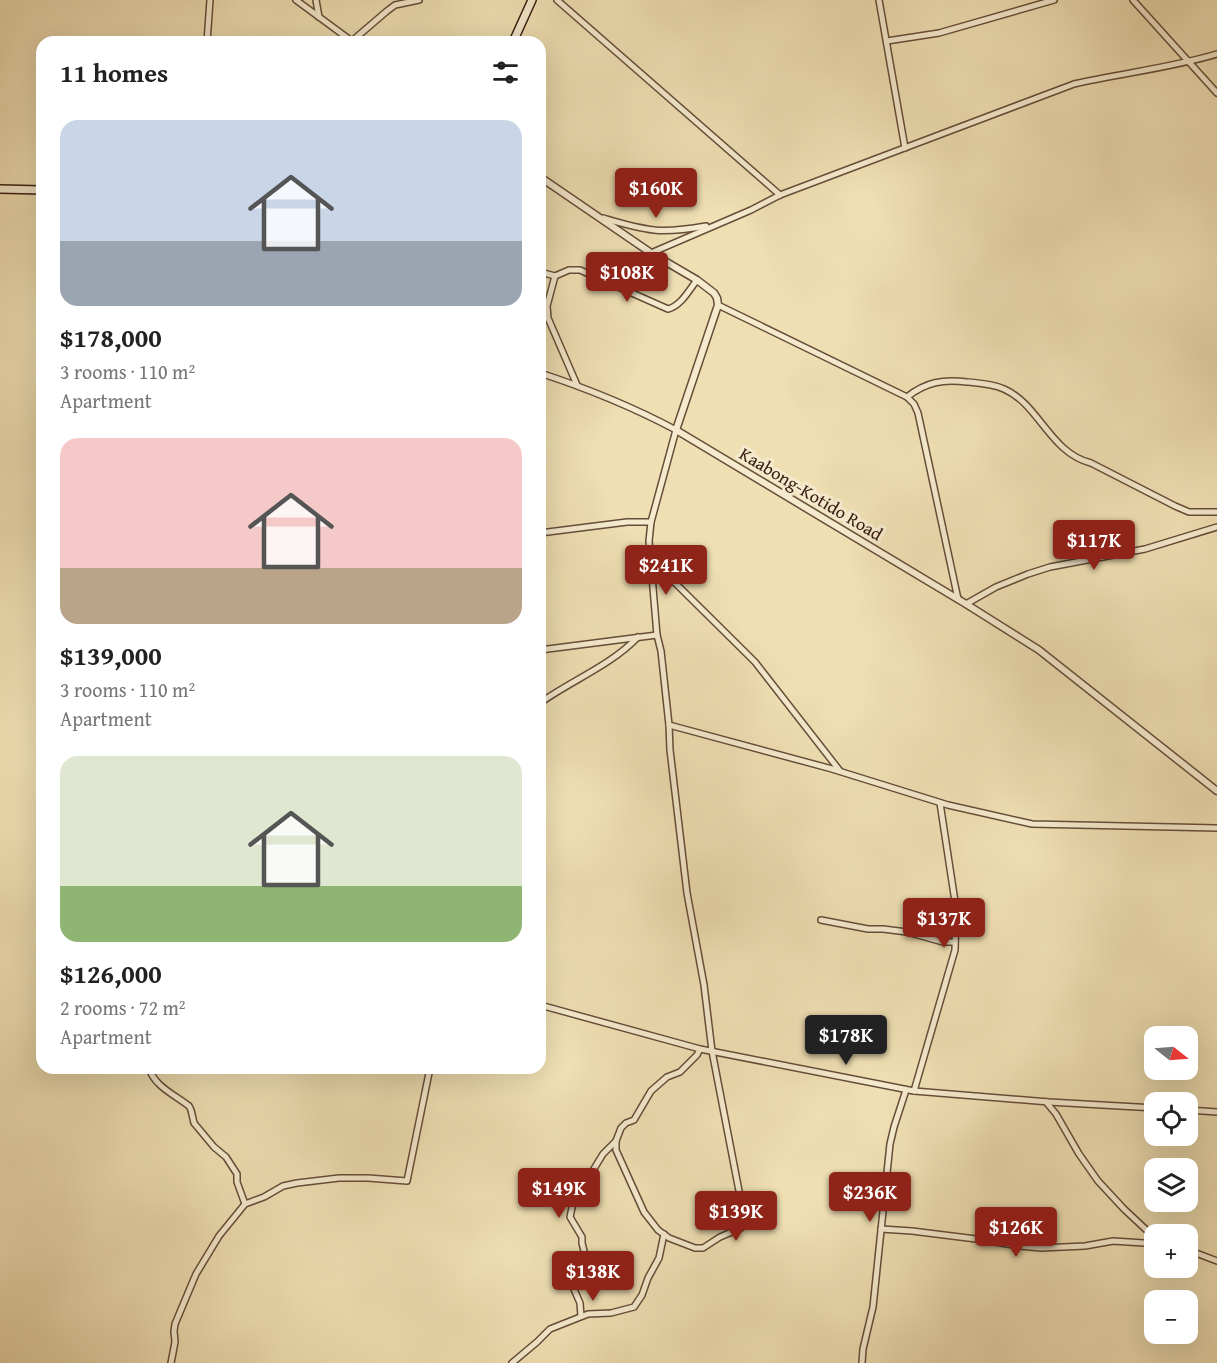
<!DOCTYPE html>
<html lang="en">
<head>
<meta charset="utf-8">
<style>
  :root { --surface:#fff; --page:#f6f6f6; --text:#222; --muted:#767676; --accent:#8f2418 }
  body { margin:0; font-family:"Gentium Book Plus",serif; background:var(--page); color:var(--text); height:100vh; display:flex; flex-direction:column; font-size:22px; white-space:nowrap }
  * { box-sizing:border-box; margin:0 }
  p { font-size:20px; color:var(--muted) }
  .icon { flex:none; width:33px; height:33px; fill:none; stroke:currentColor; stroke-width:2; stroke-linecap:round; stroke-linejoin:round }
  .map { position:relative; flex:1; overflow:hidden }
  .panel { position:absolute; left:36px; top:36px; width:510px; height:1038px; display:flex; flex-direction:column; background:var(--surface); border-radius:18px; box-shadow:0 6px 24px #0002 }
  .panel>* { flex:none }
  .needle { width:39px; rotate:107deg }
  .controls { position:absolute; left:1144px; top:1026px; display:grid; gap:12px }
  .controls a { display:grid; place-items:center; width:54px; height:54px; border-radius:12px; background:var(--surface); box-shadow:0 6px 24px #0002; font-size:30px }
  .price { position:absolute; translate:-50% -51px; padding:0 14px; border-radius:6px; background:var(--accent); color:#fff; font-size:20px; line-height:39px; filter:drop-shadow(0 2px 3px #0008) }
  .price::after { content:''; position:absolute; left:50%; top:36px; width:18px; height:14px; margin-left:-9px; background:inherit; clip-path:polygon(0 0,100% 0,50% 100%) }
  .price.active { background:#222; color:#fff }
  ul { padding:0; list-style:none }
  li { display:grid; align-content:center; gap:12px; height:318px; padding:0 24px }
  li span { display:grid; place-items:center; height:186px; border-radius:18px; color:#555 }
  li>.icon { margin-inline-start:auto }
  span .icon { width:108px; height:108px; fill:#fffc; stroke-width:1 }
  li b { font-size:26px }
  h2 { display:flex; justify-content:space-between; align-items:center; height:72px; padding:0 24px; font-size:26px }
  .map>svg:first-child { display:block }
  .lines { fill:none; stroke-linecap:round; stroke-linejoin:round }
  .minor-casing { stroke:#654d39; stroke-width:8 }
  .tertiary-casing { stroke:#654d39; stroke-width:9 }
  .secondary-casing { stroke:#371c10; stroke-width:10 }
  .minor { stroke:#f5eace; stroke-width:5 }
  .tertiary { stroke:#f5eace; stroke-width:6 }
  .secondary { stroke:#f5eace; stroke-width:7 }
  .labels { text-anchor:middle; stroke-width:6; stroke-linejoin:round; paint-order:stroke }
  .street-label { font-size:18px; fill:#371c10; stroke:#f5eace }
</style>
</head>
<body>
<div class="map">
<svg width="1217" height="1363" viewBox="0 0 1217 1363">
  <rect width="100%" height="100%" fill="#efdfb3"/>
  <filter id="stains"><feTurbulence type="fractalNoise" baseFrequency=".00333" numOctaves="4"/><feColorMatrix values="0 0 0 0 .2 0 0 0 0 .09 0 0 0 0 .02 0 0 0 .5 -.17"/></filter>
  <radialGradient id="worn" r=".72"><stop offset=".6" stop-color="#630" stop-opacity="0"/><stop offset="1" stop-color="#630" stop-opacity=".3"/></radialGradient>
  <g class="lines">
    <defs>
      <g id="minor">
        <path d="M296,0L353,42"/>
        <path d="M316,0L319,17"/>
        <path d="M557,0L780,195"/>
        <path d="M879,0L905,148"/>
        <path d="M1133,0L1217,93"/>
        <path d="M352,41L387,11L395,5L419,0"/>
        <path d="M887,41L939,33L1054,0"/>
        <path d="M207,42L210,0"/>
        <path d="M603,218C620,223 636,228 654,230C671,232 689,229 706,226"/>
        <path d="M651,253L751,210L780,195L1074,84C1122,73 1170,68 1217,54"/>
        <path d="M540,272L555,276L569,270H580L668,309C681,306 689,290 697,280"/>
        <path d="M555,276L547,306L548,318L577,385"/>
        <path d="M718,305L907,397L914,404L918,413L958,599"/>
        <path d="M540,373C589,389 631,406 676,430L651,522L649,541L657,635L661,651L669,725L670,750L687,893L704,985L712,1051L745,1222L741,1228L720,1237L703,1248H695L669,1238L658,1230L644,1212L616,1150V1141L621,1128L626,1123L634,1120L651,1091L667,1077L680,1072L697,1055L700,1049"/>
        <path d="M907,397C926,382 943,379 967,382C979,383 993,384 1004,389C1039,404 1050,453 1091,463L1175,506L1189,512H1217"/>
        <path d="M540,533L627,522H651"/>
        <path d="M652,560L755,662L840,771"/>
        <path d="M966,604L996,587L1028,574L1050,567L1145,549L1217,527"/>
        <path d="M540,650L657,635"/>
        <path d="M540,703C572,680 610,666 638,637"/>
        <path d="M669,725L832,769L948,805L1032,824L1217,828"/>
        <path d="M821,920L868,929H883L907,932L943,942H955"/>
        <path d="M540,1005L700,1049L914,1091L1049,1102L1155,1108"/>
        <path d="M149,1068C154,1086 175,1095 189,1106L191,1110L194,1123L214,1147L226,1157L237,1174V1182L245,1204"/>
        <path d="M914,1091L955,950L956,908L940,803"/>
        <path d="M1046,1102L1056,1114L1079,1154L1098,1181L1124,1209L1155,1238"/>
        <path d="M1188,1110L1217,1112"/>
        <path d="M881,1229L912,1231L976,1239L1020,1246L1041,1248L1085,1246L1113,1241L1144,1243L1155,1247"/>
        <path d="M1188,1250L1217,1261"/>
        <path d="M581,1316L580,1303L573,1287L576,1276L585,1255L582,1243V1237L570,1217L573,1203L603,1154L616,1141"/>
        <path d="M171,1363L175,1342L174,1331L175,1324L196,1274L219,1236L245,1204L264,1197L283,1186L297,1183L339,1178H368L407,1181L430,1068"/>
        <path d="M512,1363L537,1342L550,1329L588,1314L611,1313L634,1307L642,1295L648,1278L659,1258L664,1234"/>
        <path d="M862,1363L863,1349L873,1307L890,1144L894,1127L906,1090"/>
      </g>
      <path id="tertiary" d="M540,177L651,253L697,280L714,293L717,298L718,305L676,430L966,604L1039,650L1217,791"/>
      <g id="secondary">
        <path d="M513,42L532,0"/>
        <path d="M0,189L42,190"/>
      </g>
    </defs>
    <use href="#minor" class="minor-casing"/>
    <use href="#tertiary" class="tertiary-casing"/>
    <use href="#secondary" class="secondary-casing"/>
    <use href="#minor" class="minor"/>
    <use href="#tertiary" class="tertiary"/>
    <use href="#secondary" class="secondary"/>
  </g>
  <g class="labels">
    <g class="street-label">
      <text transform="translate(811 494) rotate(31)" y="6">Kaabong-Kotido Road</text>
    </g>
  </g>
  <rect width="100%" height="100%" filter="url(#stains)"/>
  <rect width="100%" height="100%" fill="url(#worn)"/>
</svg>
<div class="controls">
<a><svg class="needle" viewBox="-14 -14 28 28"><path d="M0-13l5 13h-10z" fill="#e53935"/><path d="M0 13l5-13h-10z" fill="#767676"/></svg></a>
<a><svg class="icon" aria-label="locate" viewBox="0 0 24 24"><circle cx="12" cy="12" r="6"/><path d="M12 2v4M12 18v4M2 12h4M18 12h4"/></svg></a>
<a><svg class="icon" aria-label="layers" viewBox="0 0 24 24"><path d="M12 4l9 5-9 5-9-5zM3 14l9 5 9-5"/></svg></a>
<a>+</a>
<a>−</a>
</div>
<b class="price" style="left:656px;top:219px">$160K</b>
<b class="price" style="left:627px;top:303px">$108K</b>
<b class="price" style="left:1094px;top:571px">$117K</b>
<b class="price" style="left:666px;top:596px">$241K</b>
<b class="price" style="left:944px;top:949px">$137K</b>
<b class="price active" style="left:846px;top:1066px">$178K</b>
<b class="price" style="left:559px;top:1219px">$149K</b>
<b class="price" style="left:870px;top:1223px">$236K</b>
<b class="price" style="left:736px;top:1242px">$139K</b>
<b class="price" style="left:1016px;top:1258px">$126K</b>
<b class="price" style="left:593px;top:1302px">$138K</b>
<section class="panel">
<h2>11 homes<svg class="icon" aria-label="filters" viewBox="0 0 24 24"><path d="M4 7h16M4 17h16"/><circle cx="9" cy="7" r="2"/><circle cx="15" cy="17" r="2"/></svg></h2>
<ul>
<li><span style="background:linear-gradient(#c9d6e8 65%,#9aa5b1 0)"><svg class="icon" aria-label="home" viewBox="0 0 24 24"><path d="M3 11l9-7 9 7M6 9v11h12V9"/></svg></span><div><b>$178,000</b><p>3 rooms · 110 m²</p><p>Apartment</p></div></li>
<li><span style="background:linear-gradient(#f6c9c9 70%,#b9a48a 0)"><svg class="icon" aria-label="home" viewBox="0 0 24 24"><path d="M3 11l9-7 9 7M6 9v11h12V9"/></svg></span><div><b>$139,000</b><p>3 rooms · 110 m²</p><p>Apartment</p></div></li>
<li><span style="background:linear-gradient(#dfe7d0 70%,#8fb573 0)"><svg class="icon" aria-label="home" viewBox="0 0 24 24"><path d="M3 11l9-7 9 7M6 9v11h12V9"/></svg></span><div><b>$126,000</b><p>2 rooms · 72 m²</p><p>Apartment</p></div></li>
</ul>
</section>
</div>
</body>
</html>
